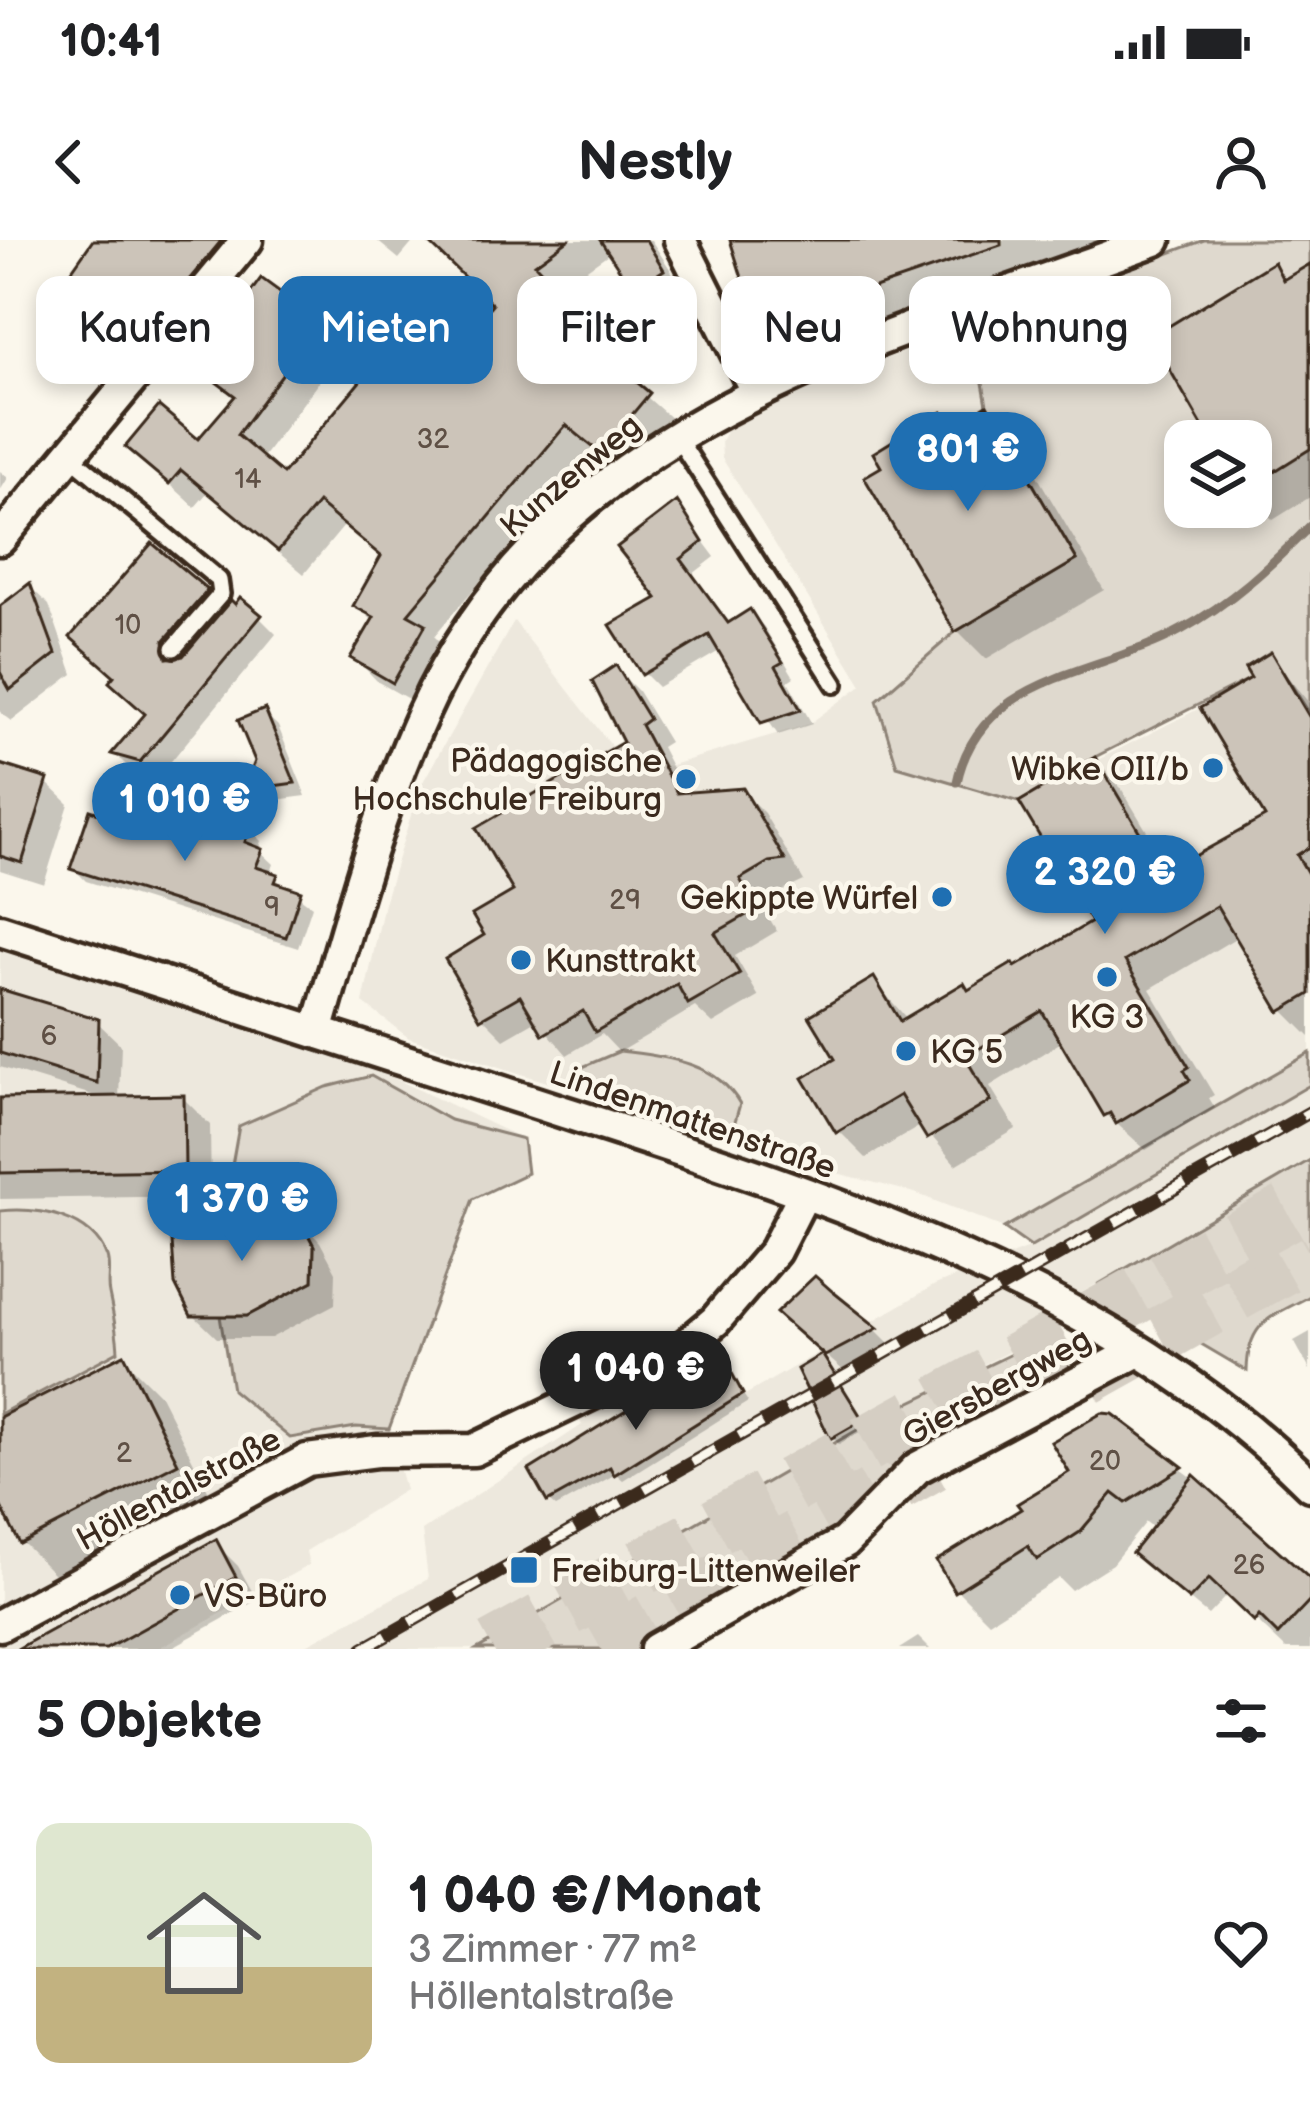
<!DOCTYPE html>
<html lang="de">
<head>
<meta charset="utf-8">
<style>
  :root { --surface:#fff; --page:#f6f6f6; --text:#202124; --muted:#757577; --line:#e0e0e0; --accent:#1f6fb2 }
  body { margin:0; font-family:"Balsamiq Sans",sans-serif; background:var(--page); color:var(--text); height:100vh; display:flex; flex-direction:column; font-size:45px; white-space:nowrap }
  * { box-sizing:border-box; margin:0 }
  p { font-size:39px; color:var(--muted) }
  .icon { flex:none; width:66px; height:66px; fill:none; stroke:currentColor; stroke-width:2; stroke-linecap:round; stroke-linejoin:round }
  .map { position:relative; height:1409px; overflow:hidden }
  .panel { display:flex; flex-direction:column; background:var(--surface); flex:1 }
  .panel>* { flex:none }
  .hud { position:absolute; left:36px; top:36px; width:1239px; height:108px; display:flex; gap:24px }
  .fabs { position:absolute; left:1164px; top:180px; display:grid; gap:24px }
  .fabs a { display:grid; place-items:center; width:108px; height:108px; border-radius:24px; background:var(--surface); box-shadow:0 6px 18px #0003; font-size:60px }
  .price { position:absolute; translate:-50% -102px; padding:0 27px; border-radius:42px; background:var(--accent); color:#fff; font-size:39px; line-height:78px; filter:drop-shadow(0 3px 6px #0008) }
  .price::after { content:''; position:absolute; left:50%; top:72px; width:36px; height:27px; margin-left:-18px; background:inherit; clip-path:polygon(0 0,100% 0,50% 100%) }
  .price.active { background:#222; color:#fff }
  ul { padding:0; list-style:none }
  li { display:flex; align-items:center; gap:36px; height:300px; padding:0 36px }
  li+li { border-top:3px solid var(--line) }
  li span { display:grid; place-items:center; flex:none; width:336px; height:240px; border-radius:24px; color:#555 }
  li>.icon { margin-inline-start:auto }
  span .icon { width:144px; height:144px; fill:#fffc; stroke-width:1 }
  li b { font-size:51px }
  h2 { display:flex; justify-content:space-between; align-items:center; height:144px; padding:0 36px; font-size:51px }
  .pill { padding:0 42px; border-radius:24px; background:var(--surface); box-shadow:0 6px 18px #0003; font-size:42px; line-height:108px }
  .pill.active { background:var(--accent); color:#fff }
  .status { display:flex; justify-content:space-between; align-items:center; height:84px; padding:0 60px; background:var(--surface); direction:ltr }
  .status svg { height:33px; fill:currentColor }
  header { display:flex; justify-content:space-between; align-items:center; height:156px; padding:0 36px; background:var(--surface); font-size:54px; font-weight:600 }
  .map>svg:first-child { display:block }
  .built { fill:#ede8dd }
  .green { fill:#dfd9ce; stroke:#8d8276; stroke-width:3; fill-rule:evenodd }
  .shadow { fill:#0003 }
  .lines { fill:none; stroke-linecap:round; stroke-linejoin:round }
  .stream { stroke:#85796d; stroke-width:9 }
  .building { fill:#ccc4b9; stroke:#3b2a1e; stroke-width:3 }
  .highway-tunnel { stroke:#d5cec3; stroke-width:57; stroke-dasharray:57 28; stroke-linecap:butt }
  .lane-casing { stroke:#3b2a1e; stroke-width:24 }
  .street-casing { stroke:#3b2a1e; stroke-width:39 }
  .lane { stroke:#fbf7ec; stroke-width:15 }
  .street { stroke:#fbf7ec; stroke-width:30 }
  .rail-casing { stroke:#3b2a1e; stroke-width:14 }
  .rail { stroke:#fbf7ec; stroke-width:9; stroke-dasharray:27; stroke-linecap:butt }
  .poi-dot { fill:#1f6fb2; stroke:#fbf7ec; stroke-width:4.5 }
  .labels { text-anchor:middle; stroke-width:9; stroke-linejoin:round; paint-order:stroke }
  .number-label { font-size:27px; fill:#5f5045 }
  .street-label { font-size:33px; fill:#3b2a1e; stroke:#fbf7ec }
  .poi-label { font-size:33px; fill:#3b2a1e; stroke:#fbf7ec; text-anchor:start }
</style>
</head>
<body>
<div class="status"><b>10:41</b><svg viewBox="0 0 49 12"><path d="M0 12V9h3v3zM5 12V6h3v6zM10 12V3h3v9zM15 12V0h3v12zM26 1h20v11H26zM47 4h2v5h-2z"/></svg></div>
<header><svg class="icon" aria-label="back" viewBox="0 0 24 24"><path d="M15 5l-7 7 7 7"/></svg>Nestly<svg class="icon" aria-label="person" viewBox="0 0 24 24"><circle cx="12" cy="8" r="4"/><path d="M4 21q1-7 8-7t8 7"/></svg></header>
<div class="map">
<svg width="1310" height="1409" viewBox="0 0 1310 1409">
  <rect width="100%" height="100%" fill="#fbf7ec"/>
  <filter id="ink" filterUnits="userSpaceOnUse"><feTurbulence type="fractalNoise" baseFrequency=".00833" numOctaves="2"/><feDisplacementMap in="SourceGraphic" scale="24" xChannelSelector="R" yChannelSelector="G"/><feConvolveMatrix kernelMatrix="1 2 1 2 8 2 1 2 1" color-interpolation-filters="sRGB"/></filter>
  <g filter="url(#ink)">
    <g class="built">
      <path d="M973,87L987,165L1077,320L897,525L937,536L1044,547L1200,468L1250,438L1245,428L1271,412L1310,474V813L1004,988L915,953L817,928L409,798L363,763L384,663L419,549L514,381L635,536L809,484L862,445L722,218L721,201L729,186L823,142Z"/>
      <path d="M0,708L379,831L523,899L527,933L473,959L389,1189L405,1250L306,1311L309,1325L157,1409H0Z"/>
      <path d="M1310,845V920L1009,1095L1018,1107L878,1178L477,1409H299L428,1339L422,1291L582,1185L575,1172L690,1110L721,1169L935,1045L1031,1007Z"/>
    </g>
    <g class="green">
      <path d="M1204,0H1310V474L1270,412L1245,428L1251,438L1095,517L1070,532L1075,541L1050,556L1044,547L1019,562L897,526L877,460L955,392L1077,320L987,165L973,87ZM1185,201H1251V267H1185Z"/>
      <path d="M620,811C665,817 716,821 740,864L731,895L571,842L580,828Z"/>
      <path d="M1310,813V845L1031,1007L1004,988Z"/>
      <path d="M371,836L450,880L523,899L527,933L473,959L389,1189L356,1187L290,1198L232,1150L220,1076H247L313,1041L314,1006L298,975L223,976L239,886L327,847Z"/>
      <path d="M1310,920V1056C1270,1078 1248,1081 1247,1131L1099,1044Z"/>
      <path d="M0,971C38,967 92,976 107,1017C111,1029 106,1042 109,1054C113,1074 117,1090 118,1111L0,1174Z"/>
      <path d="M1032,1104L1069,1127L909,1219L835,1294L634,1409H477L878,1178Z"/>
    </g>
    <g class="shadow">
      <path d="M97,0H261L123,137L75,91L103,56Z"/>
      <path d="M376,0H415L399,19Z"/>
      <path d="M430,0H651L687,55L660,73L611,12L557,50L572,66L560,81L673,180L627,236L593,207L434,396L449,411L419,465L378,442L354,417L374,382L357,365L383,319L344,286L304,334L207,253L195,267L129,207L199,203L235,159L200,127L319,84L343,109L261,220L283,238L456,112L496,64Z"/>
      <path d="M733,0H1123L789,114L761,86Z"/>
      <path d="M1273,26L1288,41L1310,27V257L1273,280L1251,257V201H1215Z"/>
      <path d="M986,169L1015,198L1104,350L986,419L957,390L941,176L954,188Z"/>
      <path d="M0,231L8,238L0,251Z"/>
      <path d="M676,265L715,317L693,334L730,385L750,373L764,387L794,437L788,441L812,484L778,495L721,410L658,447L644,433Z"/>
      <path d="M152,308L225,372L235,368L260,378L276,394L158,537L131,530L115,514L148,474Z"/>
      <path d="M30,347L49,365L73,434L12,481L0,472V370Z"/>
      <path d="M1270,416L1310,464V797L1283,770L1239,696L1150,749L1214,855L1209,858L1215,868L1146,910L1107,875L1063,801L990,846L1016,889L956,925L922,885L866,918L839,891V820L874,741L908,780L1016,730L1095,683L1094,521L1121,548L1172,633L1269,579L1255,439Z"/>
      <path d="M616,429L638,451L669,502L661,507L686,555L742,551L764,573L804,641L759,662L777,691L735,716L759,757L713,784L695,767L619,812L602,794L567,815L537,780L504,799L482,777L488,697L627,503Z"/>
      <path d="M264,473L278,486L306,556L260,562L248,550Z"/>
      <path d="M0,527L46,542L69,564L44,644L0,630Z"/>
      <path d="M160,554L173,567L167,588L215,603L249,588L262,601L259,610L274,624L270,635L312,666L298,708L86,641L73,628Z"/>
      <path d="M0,753L97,782L121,805L119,859L183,858L210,885L211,956L0,959V861L102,858L0,827Z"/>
      <path d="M297,978L320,1002L336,1032L335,1064L271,1098H217L193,1075Z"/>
      <path d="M816,1040L876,1090L893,1107L845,1132L798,1091Z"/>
      <path d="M1310,1092V1130L1294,1101Z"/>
      <path d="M823,1116L868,1187L839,1204L832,1197Z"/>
      <path d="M123,1118L160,1155L213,1260L59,1339L22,1302L0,1258V1180Z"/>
      <path d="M725,1126L748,1162L623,1240L616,1234L556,1267L549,1261L639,1174Z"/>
      <path d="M1112,1177L1234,1269L1310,1343V1409H1286L1228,1354L1208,1375L1153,1330L1155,1289L1146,1282L1112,1324L1071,1350L1059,1338L989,1382L957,1350L1025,1270L1074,1233Z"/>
      <path d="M215,1303L238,1326L257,1360L169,1409H24Z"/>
      <path d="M918,1397L930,1409H899Z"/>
    </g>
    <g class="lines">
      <path class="stream" d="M957,542C980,433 1100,435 1181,390C1231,363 1270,326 1310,286"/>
    </g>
    <g class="building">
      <path d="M93,0H222L134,106L126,99L104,122L70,91L100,55L72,30Z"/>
      <path d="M426,0H568L535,24L550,40L535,57L650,153L600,213L566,185L408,374L426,384L393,443L350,418L374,377L353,366L381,316L318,263L278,311L181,230L169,244L125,207L159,166L198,199L235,156L196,127L261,38L321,82L237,195L283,234L416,74L456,108L492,64Z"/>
      <path d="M600,0H646L664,30L633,50Z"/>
      <path d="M730,0H1001V5L758,88Z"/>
      <path d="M1274,22L1283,40L1310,24V209L1251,246V201H1211L1151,97Z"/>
      <path d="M987,165L1077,320L955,392L864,237L881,227L873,213L920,184L942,172L950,187Z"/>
      <path d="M677,261L703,302L681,319L728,383L750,369L783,422L776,426L801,470L761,483L709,395L642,435L610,385L657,358L617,307Z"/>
      <path d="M152,303L208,350L164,401L167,418L183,416L231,360L235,364L240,357L262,375L140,522L111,514L145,474L109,442L114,436L70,397Z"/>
      <path d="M30,343L56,414L10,450L0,432V366Z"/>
      <path d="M1271,412L1310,478V607L1297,615L1310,637V754L1280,772L1217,666L1125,721L1189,827L1184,830L1190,840L1141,869L1116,884L1110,873L1104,876L1042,771L965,817L991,861L927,899L900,855L836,893L803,838L835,819L809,776L874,737L900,781L964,743L968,750L1013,723L1015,727L1091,682L1019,562L1095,517L1164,633L1265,577L1200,468L1251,438L1245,428Z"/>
      <path d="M616,425L649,479L641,485L677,553L743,548L785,620L769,622L740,639L757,669L715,693L740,734L688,764L677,744L595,792L583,771L543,795L520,756L480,779L445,719L484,695L472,675L513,651L476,588L623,502L592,441Z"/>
      <path d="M265,469L295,543L244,550L255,521L238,480Z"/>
      <path d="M0,524L48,539L22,623L0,616Z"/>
      <path d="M133,542L162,551L153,580L213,599L222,575L251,586L245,602L263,609L256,627L278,634L275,642L301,651L286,697L70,629L90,570L121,580Z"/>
      <path d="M0,749L99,779L97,843L0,813Z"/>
      <path d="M184,855L185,930L0,933V858Z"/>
      <path d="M298,975L314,1006L313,1041L247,1076H191L175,1044L172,1001L223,976Z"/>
      <path d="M815,1036L832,1051L878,1088L825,1116L776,1073Z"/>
      <path d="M124,1114L178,1223L20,1304L0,1265V1177Z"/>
      <path d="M822,1114L863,1180L830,1199L797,1129Z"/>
      <path d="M726,1122L743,1154L614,1235L610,1227L547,1262L529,1230L634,1165L638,1171Z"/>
      <path d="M1102,1173L1113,1174L1183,1227L1126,1263L1113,1253L1080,1292L1037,1320L1028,1306L955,1352L936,1321L1021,1269L1017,1264L1069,1232L1051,1202Z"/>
      <path d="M1194,1235L1310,1339V1361L1278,1395L1259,1376L1254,1382L1209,1339L1189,1360L1132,1313Z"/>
      <path d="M216,1299L236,1337L106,1409H17Z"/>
    </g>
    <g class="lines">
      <g class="highway-tunnel">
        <path d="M1086,1137L1310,1011"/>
        <path d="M493,1409L1310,960"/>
        <path d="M601,1409L932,1223"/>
      </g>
      <defs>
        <g id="lane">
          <path d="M677,197L835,444"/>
          <path d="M69,215L219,340L221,354L174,408"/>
        </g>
        <g id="street">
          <path d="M680,0L755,149"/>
          <path d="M0,299L247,0"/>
          <path d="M0,690C179,747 357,806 536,863C807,951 1103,1040 1310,1245"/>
          <path d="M317,792C348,684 377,575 423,473C557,176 879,103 1155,0"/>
          <path d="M0,1385L307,1220L377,1211L474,1210L678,1112L715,1081L775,1011L804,954"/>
          <path d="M656,1409L845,1302L917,1228L1138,1111"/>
        </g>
      </defs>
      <use href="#lane" class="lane-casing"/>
      <use href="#street" class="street-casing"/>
      <use href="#lane" class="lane"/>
      <use href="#street" class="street"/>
      <defs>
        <path id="rail" d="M363,1409L1310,872"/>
      </defs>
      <use href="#rail" class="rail-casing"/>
      <use href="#rail" class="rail"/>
    </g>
  </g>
  <g class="poi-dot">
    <circle cx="1213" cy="528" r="12"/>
    <circle cx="686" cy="539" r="12"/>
    <circle cx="942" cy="657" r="12"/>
    <circle cx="521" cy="720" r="12"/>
    <circle cx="1107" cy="737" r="12"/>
    <circle cx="906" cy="811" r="12"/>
    <rect x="509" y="1315" width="30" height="30" rx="6"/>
    <circle cx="180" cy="1355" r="12"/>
  </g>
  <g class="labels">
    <g class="number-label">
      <text x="433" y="208">32</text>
      <text x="248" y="248">14</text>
      <text x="128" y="394">10</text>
      <text x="625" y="669">29</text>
      <text x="272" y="676">9</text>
      <text x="49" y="805">6</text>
      <text x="124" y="1222">2</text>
      <text x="1105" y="1230">20</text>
      <text x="1249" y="1334">26</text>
    </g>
    <g class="street-label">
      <text transform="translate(570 235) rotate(-40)" y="12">Kunzenweg</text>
      <text transform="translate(693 879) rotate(19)" y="12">Lindenmattenstraße</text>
      <text transform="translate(996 1146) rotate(-29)" y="12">Giersbergweg</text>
      <text transform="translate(178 1248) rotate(-28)" y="12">Höllentalstraße</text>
    </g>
    <g class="poi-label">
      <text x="662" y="532" text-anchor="end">Pädagogische<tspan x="662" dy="38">Hochschule Freiburg</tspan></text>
      <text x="1189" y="540" text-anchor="end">Wibke OII/b</text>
      <text x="918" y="669" text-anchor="end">Gekippte Würfel</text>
      <text x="545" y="732">Kunsttrakt</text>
      <text x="1107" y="788" text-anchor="middle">KG 3</text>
      <text x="930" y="823">KG 5</text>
      <text x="551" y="1342">Freiburg-Littenweiler</text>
      <text x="204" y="1367">VS-Büro</text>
    </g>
  </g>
</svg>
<div class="fabs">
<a><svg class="icon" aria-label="layers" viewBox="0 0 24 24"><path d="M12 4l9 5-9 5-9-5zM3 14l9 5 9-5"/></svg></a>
</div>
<b class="price" style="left:968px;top:274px">801 €</b>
<b class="price" style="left:185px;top:624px">1 010 €</b>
<b class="price" style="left:1105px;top:697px">2 320 €</b>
<b class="price" style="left:242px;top:1024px">1 370 €</b>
<b class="price active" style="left:636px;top:1193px">1 040 €</b>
<div class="hud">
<a class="pill">Kaufen</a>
<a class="pill active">Mieten</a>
<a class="pill">Filter</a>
<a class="pill">Neu</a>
<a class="pill">Wohnung</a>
</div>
</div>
<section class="panel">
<h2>5 Objekte<svg class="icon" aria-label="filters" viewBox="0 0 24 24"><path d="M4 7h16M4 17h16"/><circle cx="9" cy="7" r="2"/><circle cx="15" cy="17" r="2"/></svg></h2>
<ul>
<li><span style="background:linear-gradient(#dfe7d0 60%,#c2b280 0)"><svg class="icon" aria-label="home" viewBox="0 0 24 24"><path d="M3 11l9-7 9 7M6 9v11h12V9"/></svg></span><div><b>1 040 €/Monat</b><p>3 Zimmer · 77 m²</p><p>Höllentalstraße</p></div><svg class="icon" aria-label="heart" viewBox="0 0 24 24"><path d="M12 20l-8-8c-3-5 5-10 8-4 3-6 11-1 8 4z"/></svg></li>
</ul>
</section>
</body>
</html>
